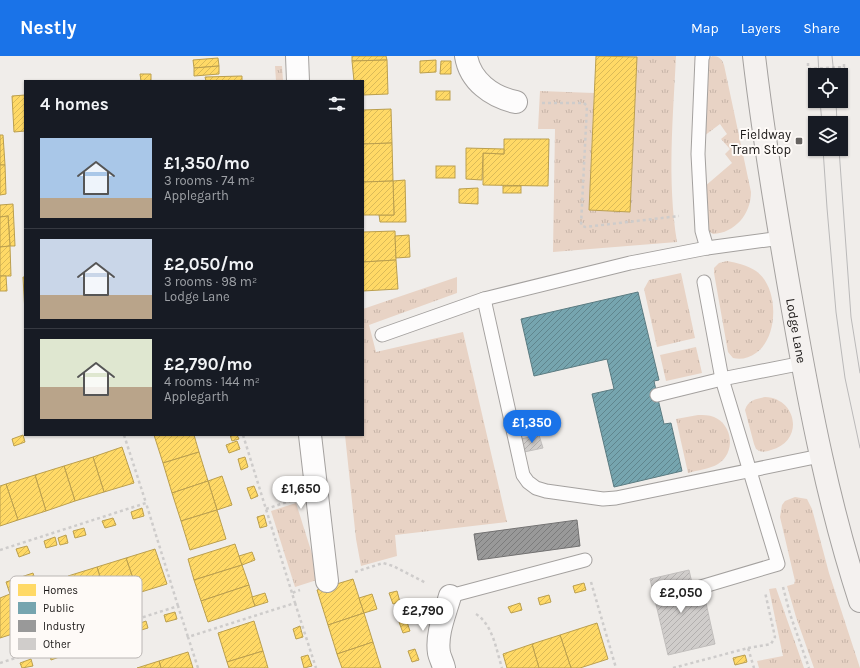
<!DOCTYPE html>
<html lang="en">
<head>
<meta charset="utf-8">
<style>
  :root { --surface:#171b24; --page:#242831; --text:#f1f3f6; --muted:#9ea1a6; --line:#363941; --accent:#1a73e8 }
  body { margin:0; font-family:Karla,sans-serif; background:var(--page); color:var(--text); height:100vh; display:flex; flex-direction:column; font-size:15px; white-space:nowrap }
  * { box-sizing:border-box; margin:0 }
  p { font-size:13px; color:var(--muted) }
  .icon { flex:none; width:22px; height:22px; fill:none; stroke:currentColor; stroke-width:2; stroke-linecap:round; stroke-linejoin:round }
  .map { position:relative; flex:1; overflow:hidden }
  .drawer { position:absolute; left:24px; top:24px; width:340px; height:356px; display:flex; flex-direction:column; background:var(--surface); border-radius:0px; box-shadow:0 1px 3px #0004 }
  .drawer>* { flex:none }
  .controls { position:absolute; left:808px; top:12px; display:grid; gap:8px }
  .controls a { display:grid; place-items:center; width:40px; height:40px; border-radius:0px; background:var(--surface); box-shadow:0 1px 3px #0004; font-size:20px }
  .price { position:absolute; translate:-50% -34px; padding:0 9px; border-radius:14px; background:#fff; color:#222; font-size:13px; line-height:26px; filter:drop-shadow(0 1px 2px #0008) }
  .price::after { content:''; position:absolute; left:50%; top:24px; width:12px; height:9px; margin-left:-6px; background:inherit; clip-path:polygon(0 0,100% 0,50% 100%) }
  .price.selected { background:var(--accent); color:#fff }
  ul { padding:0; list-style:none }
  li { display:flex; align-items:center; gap:12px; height:100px; padding:0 16px }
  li+li { border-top:1px solid var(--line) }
  li span { display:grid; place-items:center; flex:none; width:112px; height:80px; border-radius:0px; color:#555 }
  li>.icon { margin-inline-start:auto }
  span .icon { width:48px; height:48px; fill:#fffc; stroke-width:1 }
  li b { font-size:17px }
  h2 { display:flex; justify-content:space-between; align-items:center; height:48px; padding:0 16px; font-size:17px }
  header { display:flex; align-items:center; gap:24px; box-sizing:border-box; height:56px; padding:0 20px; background:var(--accent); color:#fff }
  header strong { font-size:19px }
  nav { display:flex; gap:22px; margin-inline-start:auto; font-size:14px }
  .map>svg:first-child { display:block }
  .grass { fill:url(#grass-tufts) }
  .homes { fill:url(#homes-hatch); stroke:#bb9f4e }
  .public { fill:url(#public-hatch); stroke:#5b7b81 }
  .industry { fill:url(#industry-hatch); stroke:#737272 }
  .building { fill:url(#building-hatch); stroke:#c2bfbd }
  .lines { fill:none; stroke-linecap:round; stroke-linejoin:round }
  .lane-casing { stroke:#a4a19f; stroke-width:15 }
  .street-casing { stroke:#a4a19f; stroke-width:24 }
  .secondary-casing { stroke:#a4a19f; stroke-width:24 }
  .path { stroke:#cecccb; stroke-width:2.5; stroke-dasharray:3 3; stroke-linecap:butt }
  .lane { stroke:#fdfcfc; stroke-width:13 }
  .street { stroke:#fdfcfc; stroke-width:22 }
  .secondary { stroke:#f4f1ef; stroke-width:22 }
  .tram { stroke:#bab9b9; stroke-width:1 }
  .poi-dot { fill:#666361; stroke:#fefaf7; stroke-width:1.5 }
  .labels { text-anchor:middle; stroke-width:4; stroke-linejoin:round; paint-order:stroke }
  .poi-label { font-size:13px; fill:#1b1817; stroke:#fefaf7; text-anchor:end }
  .street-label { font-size:13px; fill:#1b1817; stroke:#fefaf7 }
  .key { fill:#fefaf7; stroke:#bab6b4; stroke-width:1 }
  .key-label { font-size:11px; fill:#1b1817 }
</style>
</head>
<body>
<header>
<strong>Nestly</strong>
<nav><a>Map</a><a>Layers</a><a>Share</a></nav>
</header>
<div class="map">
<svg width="860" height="612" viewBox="0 0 860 612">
  <defs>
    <pattern id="grass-tufts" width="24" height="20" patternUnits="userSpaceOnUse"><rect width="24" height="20" fill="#e8d3c5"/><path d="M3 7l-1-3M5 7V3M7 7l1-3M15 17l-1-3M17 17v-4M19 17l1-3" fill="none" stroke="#c6b4a8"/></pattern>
    <pattern id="homes-hatch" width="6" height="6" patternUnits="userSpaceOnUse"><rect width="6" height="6" fill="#ffd966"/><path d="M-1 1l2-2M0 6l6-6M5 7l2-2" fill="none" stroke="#daba58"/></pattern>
    <pattern id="public-hatch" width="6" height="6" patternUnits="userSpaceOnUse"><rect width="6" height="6" fill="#76a5af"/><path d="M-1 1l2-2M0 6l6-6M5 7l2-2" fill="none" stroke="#60858d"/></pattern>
    <pattern id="industry-hatch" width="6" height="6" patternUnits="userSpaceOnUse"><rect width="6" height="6" fill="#999"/><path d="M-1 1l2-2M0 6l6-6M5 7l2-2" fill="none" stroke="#7c7c7c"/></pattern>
    <pattern id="building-hatch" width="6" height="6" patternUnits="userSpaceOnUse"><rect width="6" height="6" fill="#d0cdcb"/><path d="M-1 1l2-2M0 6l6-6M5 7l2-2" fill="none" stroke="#b2afae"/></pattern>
  </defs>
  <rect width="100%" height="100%" fill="#f0edea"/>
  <g class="grass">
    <path d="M613,0H676C673,62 667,124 677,186L553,196L555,73H538L540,35L594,37L589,154L630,156L637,1Z"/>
    <path d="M712,0C719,0 722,3 724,9L751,136C751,158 735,177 713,178L707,174L704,131L732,107L725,98L730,93L721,83L727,78L720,68L704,80L707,8L709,3Z"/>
    <path d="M275,10H282L283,25H276Z"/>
    <path d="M727,205C737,207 747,209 756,215C779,231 779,281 756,297C749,302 741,304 733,302L728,296L714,217V212L719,207Z"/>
    <path d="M681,217L695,282L657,291L644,233L649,224Z"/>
    <path d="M457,221V237L369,269L376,296L463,276L507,466L395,479L397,500L361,510L356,483L345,379H363V253Z"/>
    <path d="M696,291L702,317L666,325L660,299Z"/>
    <path d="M765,341C797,342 805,385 771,394C765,396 762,397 756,393L754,388L745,354C748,344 756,343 765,341Z"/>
    <path d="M698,359C703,359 709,359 714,361C733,369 736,397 718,408C710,413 698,414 688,417L676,363Z"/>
    <path d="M795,441L807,443L812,453L829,517L860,612H814L796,561L787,530L794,528L795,525L780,461L782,449L785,445Z"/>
    <path d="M296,447L320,523L295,531L271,455Z"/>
    <path d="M776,532L804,612H759L757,605L783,600L769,533Z"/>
  </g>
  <g class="homes">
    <path d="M352,0H386L387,4L352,5Z"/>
    <path d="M596,0L637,1L630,156L589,154Z"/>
    <path d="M218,2L219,10L194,12L193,4Z"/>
    <path d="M387,4L388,38L363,39V25H354L352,5Z"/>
    <path d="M436,4V16L420,17V5Z"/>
    <path d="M441,5H451V18H440Z"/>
    <path d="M219,10V18L194,20V12Z"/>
    <path d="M140,18H151V25H141Z"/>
    <path d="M242,20V25H206L205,21Z"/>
    <rect x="436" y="35" width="14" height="9"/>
    <path d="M25,39V75L14,76L12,40Z"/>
    <path d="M391,53L392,87L363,88V54Z"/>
    <path d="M0,79H3L5,109H0Z"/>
    <path d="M504,83H549L548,130L483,129V97L504,98Z"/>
    <path d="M392,87L393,125L363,126V88Z"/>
    <path d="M466,92L504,93V98L483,97L482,124L466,123Z"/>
    <path d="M0,109H5L6,138L0,139Z"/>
    <rect x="436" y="110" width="19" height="12"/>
    <path d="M405,124L406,166H380L379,159H394L393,125Z"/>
    <path d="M393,125L394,159H363V126Z"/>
    <rect x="503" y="130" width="18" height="7"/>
    <path d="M478,132V148L459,147V133Z"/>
    <path d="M13,148L15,190H10L8,160L0,161V149Z"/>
    <path d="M8,160L10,190L0,191V161Z"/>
    <path d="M395,175L396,204L363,206V176Z"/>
    <path d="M409,179L410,201L396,202L395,180Z"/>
    <path d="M10,190L11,220H0V191Z"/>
    <path d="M396,204L398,233L363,235V206Z"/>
    <path d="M0,220H6L7,235H0Z"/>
    <path d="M23,221H25V257Z"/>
    <path d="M23,379L25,386L14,390L12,383Z"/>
    <path d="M154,379H194L199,396L163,407Z"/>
    <path d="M230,379H237L239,383L232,385Z"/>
    <path d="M237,385L240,393L229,397L226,389Z"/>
    <path d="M122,391L134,427L104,436L93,401Z"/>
    <path d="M199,396L208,425L172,437L163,407Z"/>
    <path d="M93,401L104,436L75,445L64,410Z"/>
    <path d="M245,401L248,411L241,414L238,403Z"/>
    <path d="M64,410L75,445L46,455L35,419Z"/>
    <path d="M35,419L46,455L18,464L6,428Z"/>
    <path d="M222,420L232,449L217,454L208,425Z"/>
    <path d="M208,425L217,454L181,465L172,437Z"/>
    <path d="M6,428L18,464L0,470V430Z"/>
    <path d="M254,430L258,440L251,443L247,432Z"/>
    <path d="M142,452L144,460L133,463L131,456Z"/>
    <path d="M217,454L226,483L190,494L181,465Z"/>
    <path d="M264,459L267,470L260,472L257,461Z"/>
    <path d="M113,462L116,469L105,472L102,465Z"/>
    <path d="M84,472L86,479L75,482L73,475Z"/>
    <path d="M66,479L68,487L60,489L58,482Z"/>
    <path d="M55,481L57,489L46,492L44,485Z"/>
    <path d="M235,488L242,509L194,524L188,503Z"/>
    <path d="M27,490L30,497L19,501L16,493Z"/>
    <path d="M155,493L167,528L138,537L126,502Z"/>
    <path d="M252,496L255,504L242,509L239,500Z"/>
    <path d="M126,502L138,537L108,547L97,511Z"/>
    <path d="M242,509L249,529L201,545L194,524Z"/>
    <path d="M97,511L108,547L80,556L68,520Z"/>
    <path d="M33,517L37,530L10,538L6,526Z"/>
    <path d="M353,523L364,557L328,569L317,534Z"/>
    <path d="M584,527L586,534L575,537L573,530Z"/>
    <path d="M249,529L255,550L208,566L201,545Z"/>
    <path d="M397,535L400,546L393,548L389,537Z"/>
    <path d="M265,537L268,546L255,550L252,541Z"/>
    <path d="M10,538L22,575L0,582V542Z"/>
    <path d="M372,538L377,553L364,557L359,542Z"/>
    <path d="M549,539L551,546L540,549L538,542Z"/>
    <path d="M520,547L522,554L511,557L508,551Z"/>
    <path d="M175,556L177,563L166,566L164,559Z"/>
    <path d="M364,557L373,586L337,598L328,569Z"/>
    <path d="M406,563L410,575L403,577L399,566Z"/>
    <path d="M146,565L148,572L138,575L135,569Z"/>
    <path d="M254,565L263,595L227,606L218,577Z"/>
    <path d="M597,567L608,603L580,612H571L560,579Z"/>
    <path d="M300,570L303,581L296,583L293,573Z"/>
    <path d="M560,579L571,612H539L532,588Z"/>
    <path d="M373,586L381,612H342L337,598Z"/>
    <path d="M532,588L539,612H507L503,598Z"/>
    <path d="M60,593L62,600L51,604L49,597Z"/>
    <path d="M415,593L419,604L412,606L408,595Z"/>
    <path d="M263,595L268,612H229L227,606Z"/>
    <path d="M188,596L193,612H161L159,605Z"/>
    <path d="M308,599L312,610L304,612L301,601Z"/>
    <path d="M745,599L747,606L735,609L733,602Z"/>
    <path d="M31,603L33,610L22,612L20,607Z"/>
    <path d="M159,605L161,612H137Z"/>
  </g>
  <path class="public" d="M638,236L659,324L654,325L657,339L664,368L671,367L682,415L614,431L592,338L614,333L607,303L534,320L521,263Z"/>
  <path class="industry" d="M577,464L580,490L478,504L474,478Z"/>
  <g class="building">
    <path d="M539,379L543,392L524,396L521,383Z"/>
    <path d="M689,514L697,549L706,547L715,588L668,599L650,523Z"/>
  </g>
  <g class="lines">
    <defs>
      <g id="lane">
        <path d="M703,0L702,2L698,98L702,175L707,192"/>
        <path d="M781,182L707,192L630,207L484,243L523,419L528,426L536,432L546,435L603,443L616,442L820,400"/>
        <path d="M382,279L484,243"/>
        <path d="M657,339L722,323L803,307"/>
        <path d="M694,533L778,508L722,323L704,226"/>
        <path d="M450,540L585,504"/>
      </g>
      <g id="street">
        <path d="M297,0L298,25"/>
        <path d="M466,0C470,25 492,41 516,46"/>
        <path d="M310,379L327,525"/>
        <path d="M444,612C443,607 440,602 439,597C436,578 445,558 450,540"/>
      </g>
      <g id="secondary">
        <path id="s1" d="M754,0C764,85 778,169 793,254C810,352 829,450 860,545"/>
      </g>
    </defs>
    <use href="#lane" class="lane-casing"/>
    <use href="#street" class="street-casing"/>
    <use href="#secondary" class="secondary-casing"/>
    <g class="path">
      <path d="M808,7V13L844,11V5"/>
      <path d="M542,47H584L587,50L581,169L585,171L679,160"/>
      <path d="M124,379L146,447"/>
      <path d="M243,379L292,537"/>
      <path d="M266,453L290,445"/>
      <path d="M0,494L146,447L178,550"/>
      <path d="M355,516L383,507L393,510L426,527"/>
      <path d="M591,526L616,612"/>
      <path d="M783,531L790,558L809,612"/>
      <path d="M295,547L316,612"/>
      <path d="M476,558C493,569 496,593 502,612"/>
      <path d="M748,592L771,588L775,581L765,536"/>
      <path d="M0,607L178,550L188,581"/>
      <path d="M198,612L188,581L295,547L292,537L300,534"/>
      <path d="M673,612L748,592L754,612"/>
    </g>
    <use href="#lane" class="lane"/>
    <use href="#street" class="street"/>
    <use href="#secondary" class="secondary"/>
    <g class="tram">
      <path d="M818,0L819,19"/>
      <path d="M832,0L834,19"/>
      <path d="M820,45L822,67"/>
      <path d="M836,45L837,67"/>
      <path d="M823,93L827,152L836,256L845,322L860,392"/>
      <path d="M839,93L851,261L860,317"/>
    </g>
  </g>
  <rect class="poi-dot" x="795" y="81" width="8" height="8" rx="2"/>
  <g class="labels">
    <g class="poi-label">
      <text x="791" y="83">Fieldway<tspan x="791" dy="15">Tram Stop</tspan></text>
    </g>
    <g class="street-label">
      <text dy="5" stroke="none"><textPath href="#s1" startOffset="278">Lodge Lane</textPath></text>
    </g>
  </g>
  <rect x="10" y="520" width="132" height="82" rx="6" class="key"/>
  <rect x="18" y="528" width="18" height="12" fill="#ffd966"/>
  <rect x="18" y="546" width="18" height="12" fill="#76a5af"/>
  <rect x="18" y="564" width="18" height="12" fill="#999"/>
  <rect x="18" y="582" width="18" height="12" fill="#d0cdcb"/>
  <g class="key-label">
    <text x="43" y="538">Homes</text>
    <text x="43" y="556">Public</text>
    <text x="43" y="574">Industry</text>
    <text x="43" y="592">Other</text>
  </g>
</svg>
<div class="controls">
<a><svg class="icon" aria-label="locate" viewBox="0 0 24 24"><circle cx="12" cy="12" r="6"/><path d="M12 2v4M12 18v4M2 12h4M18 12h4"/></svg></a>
<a><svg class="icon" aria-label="layers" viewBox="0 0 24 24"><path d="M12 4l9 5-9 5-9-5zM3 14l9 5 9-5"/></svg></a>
</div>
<b class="price selected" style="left:532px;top:388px">£1,350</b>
<b class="price" style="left:301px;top:454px">£1,650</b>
<b class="price" style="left:681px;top:558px">£2,050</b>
<b class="price" style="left:423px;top:576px">£2,790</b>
<section class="drawer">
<h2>4 homes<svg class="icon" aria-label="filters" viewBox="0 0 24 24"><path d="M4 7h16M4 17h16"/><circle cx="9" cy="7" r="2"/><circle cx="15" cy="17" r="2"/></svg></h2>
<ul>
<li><span style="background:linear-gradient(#a9c7e8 75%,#b9a48a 0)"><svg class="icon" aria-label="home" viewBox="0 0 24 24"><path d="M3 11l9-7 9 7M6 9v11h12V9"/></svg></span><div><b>£1,350/mo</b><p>3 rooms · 74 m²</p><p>Applegarth</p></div></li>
<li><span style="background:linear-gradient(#c9d6e8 70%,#b9a48a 0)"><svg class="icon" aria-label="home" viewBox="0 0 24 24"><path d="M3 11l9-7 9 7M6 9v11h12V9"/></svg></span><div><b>£2,050/mo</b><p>3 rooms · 98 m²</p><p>Lodge Lane</p></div></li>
<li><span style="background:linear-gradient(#dfe7d0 60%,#b9a48a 0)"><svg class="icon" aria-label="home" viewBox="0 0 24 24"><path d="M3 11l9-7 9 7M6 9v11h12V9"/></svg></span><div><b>£2,790/mo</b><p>4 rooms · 144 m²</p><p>Applegarth</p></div></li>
</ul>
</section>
</div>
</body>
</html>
